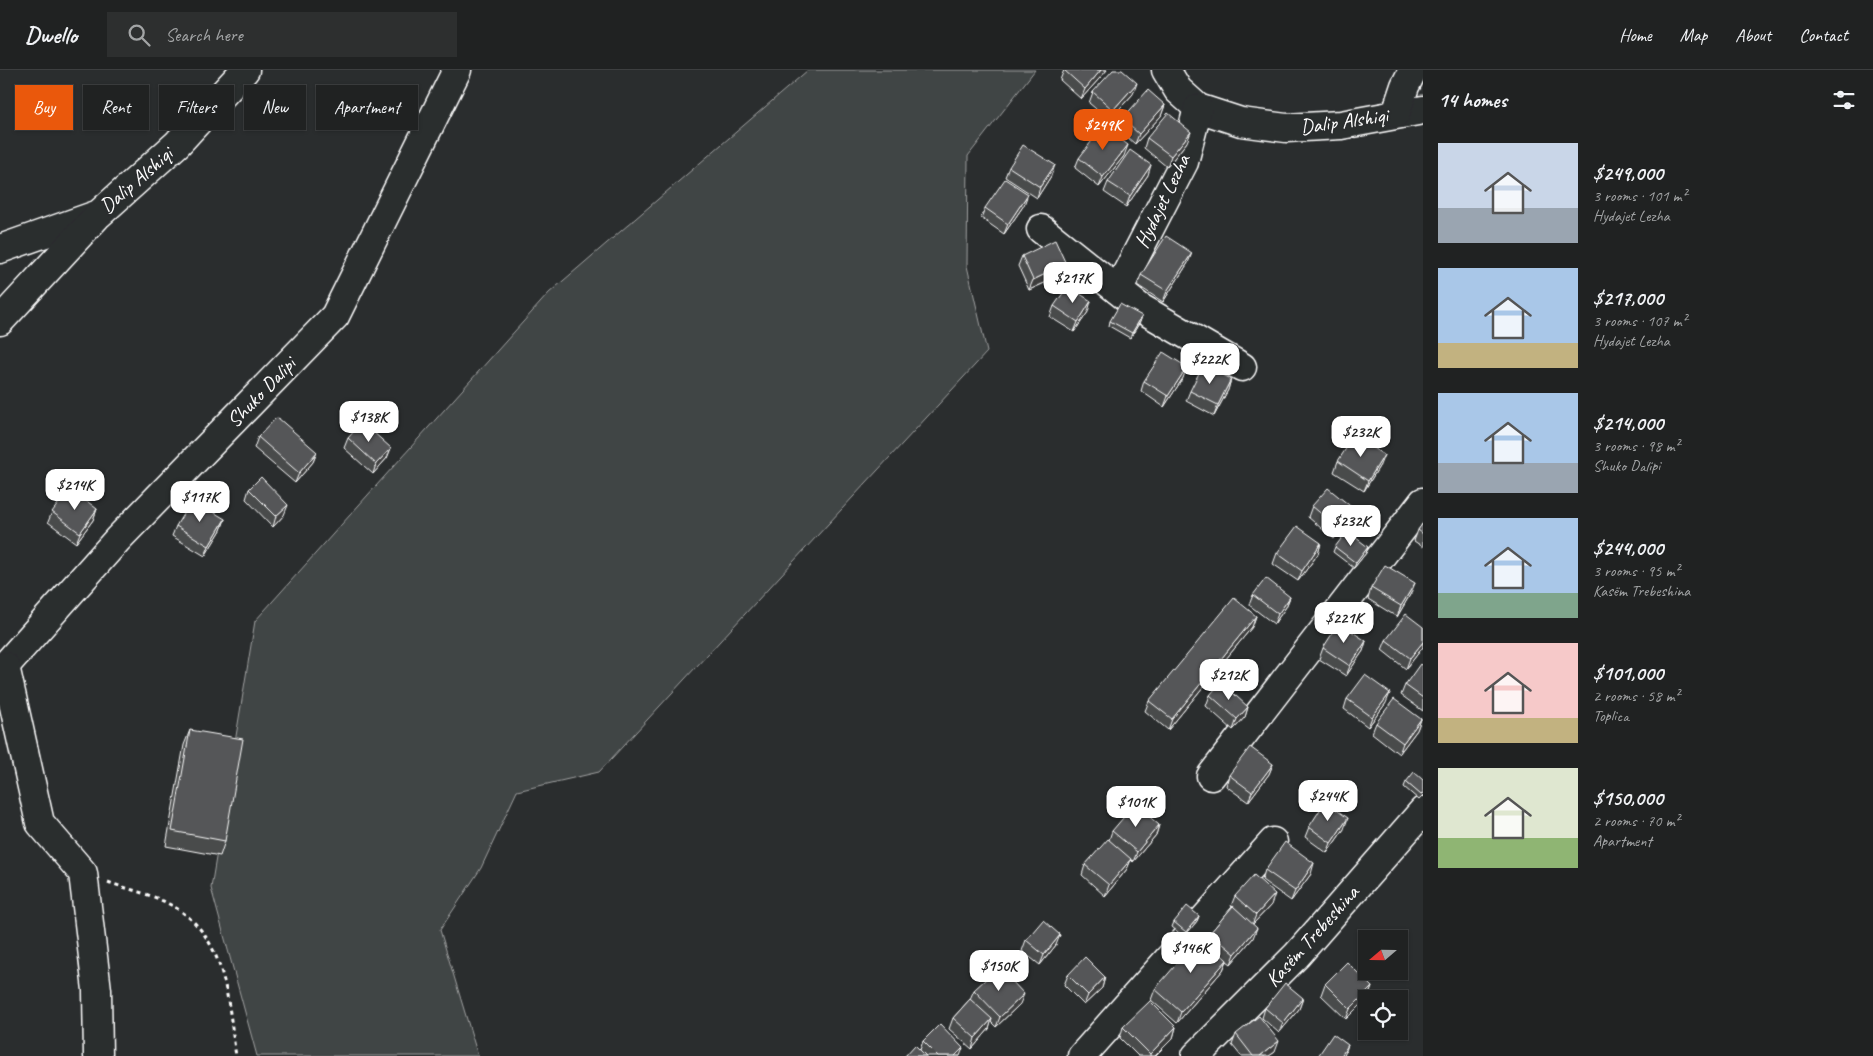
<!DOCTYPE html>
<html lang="en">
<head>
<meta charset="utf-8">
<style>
  :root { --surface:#202222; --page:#2d2f2f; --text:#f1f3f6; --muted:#a2a4a5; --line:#3d3f40; --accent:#ea580c }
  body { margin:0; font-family:Caveat,sans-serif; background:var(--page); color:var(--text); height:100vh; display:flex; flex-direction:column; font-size:19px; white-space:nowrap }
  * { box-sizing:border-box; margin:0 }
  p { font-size:16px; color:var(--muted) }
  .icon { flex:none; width:28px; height:28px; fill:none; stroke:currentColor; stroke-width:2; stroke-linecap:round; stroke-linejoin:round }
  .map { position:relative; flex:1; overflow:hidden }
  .panel { display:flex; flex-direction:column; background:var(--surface); width:450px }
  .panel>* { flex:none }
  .banner { position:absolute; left:15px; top:15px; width:475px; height:45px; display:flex; gap:10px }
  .needle { width:32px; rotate:250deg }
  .tools { position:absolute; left:1358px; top:860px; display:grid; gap:10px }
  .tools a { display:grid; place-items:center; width:50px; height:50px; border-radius:0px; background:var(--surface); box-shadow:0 1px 4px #0004,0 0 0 1px var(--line); font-size:25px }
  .price { position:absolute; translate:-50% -42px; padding:0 11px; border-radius:10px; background:#fff; color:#222; font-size:16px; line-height:32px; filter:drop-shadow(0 1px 2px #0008) }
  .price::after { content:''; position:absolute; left:50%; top:30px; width:15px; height:11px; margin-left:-8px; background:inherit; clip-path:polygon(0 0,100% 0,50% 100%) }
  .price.on { background:var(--accent); color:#fff }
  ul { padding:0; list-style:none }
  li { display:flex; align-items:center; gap:15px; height:125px; padding:0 15px }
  li span { display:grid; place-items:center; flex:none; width:140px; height:100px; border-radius:0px; color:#555 }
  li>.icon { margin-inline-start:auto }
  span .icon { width:60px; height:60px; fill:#fffc; stroke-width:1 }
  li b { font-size:21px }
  h2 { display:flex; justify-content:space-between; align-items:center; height:60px; padding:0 15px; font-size:21px }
  .tag { padding:0 18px; border-radius:0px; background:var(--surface); box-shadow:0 1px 4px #0004,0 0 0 1px var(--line); font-size:18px; line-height:45px }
  .tag.on { background:var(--accent); color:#fff }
  header { display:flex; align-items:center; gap:30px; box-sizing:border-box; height:70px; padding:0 25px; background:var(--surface); border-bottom:1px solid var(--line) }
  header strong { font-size:24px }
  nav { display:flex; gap:28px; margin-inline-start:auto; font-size:18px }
  .search { width:350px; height:45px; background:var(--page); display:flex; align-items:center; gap:12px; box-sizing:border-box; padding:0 18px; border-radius:0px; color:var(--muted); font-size:19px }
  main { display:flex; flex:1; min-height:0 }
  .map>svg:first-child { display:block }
  .green { fill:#414445; stroke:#a0a2a2 }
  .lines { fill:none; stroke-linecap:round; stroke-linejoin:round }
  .minor-casing { stroke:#fff; stroke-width:31 }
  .path { stroke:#fff; stroke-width:3; stroke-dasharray:4 4; stroke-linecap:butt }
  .minor { stroke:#2a2d2e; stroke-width:28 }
  .wall { fill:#494b4c; stroke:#fff }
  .shaded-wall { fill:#3c3d3e; stroke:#fff }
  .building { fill:#555758; stroke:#fff }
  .labels { text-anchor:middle; stroke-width:4; stroke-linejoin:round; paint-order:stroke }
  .street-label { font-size:21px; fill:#fff; stroke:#2a2d2e }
</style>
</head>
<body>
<header>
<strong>Dwello</strong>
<div class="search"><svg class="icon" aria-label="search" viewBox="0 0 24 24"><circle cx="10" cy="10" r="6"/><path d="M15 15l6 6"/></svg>Search here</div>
<nav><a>Home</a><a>Map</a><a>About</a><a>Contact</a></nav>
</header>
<main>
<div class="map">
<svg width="1423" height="986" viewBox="0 0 1423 986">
  <rect width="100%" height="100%" fill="#2a2d2e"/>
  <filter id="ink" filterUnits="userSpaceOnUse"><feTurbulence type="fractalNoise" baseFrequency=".02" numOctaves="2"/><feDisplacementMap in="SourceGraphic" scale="10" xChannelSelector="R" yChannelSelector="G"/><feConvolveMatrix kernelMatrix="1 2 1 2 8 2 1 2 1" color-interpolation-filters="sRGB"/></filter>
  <g filter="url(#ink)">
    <path class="green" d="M808,0H1035L968,86L967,196L987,282L599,702L517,721L481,798L440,860L478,986H257L211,818L255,551L549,223Z"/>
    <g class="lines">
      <defs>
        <g id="minor">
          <path d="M1166,0L1178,20L1198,38L1241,52L1286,58L1341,55L1423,40"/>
          <path d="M1396,43L1405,16L1413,0"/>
          <path d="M1041,159L1139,237L1242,297"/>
          <path d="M0,179L99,144L177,74L245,0"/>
          <path d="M1118,220L1184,92L1198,38"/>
          <path d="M0,251L96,147"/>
          <path d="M0,596H5L118,469L335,246L457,0"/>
          <path d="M5,596L40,753L83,803L97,920L98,986"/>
          <path d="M1211,706L1423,432"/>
          <path d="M1082,986L1273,772"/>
          <path d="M1196,986L1297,885L1423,741"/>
        </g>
      </defs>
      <use href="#minor" class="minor-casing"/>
      <path class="path" d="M108,812C127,819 151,824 169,834C227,864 227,929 236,986"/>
      <use href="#minor" class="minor"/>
    </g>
    <g class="wall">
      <path d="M1064,0H1107L1081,29L1060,10Z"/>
      <path d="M1093,22L1133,24L1109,50L1089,33Z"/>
      <path d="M1165,35L1161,46L1135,74L1118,59L1122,49Z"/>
      <path d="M1147,68L1187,72L1167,97L1144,78Z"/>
      <path d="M1124,86L1099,117L1075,98L1079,88Z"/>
      <path d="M1009,97L1051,106L1037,128L1005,107Z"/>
      <path d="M1148,105L1126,137L1104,122L1108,112Z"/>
      <path d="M1024,135L1004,164L981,148L985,138Z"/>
      <path d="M1022,186L1066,194L1062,205L1029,220L1018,196Z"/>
      <path d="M1188,193L1163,232L1137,215L1141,205Z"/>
      <path d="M1054,236L1088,242L1074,262L1050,247Z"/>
      <path d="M1142,246L1140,252L1130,268L1109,256L1110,251Z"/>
      <path d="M1187,297L1183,308L1164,337L1141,321L1144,311Z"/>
      <path d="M1231,309L1228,320L1214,346L1186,331L1190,321Z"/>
      <path d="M258,367L317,382L313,392L295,413L254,378Z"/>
      <path d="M348,368L391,378L387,388L373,404L344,378Z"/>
      <path d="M1338,391L1380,395L1364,421L1334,402Z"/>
      <path d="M249,419L284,445L273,457L246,429Z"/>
      <path d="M1312,436L1350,449L1334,469L1308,447Z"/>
      <path d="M97,439L93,450L76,473L48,452L52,442Z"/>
      <path d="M225,449L221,460L205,486L172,466L176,456Z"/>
      <path d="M1423,453V477L1414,471L1418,460Z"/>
      <path d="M1321,473L1318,484L1298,511L1273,494L1277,483Z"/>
      <path d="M1335,477H1368L1366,483L1354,498L1333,482Z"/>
      <path d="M1371,518L1411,523L1397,547L1368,529Z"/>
      <path d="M1253,525L1290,527L1286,537L1274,554L1249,535Z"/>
      <path d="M1256,546L1252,557L1168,660L1145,641L1149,631Z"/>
      <path d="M1423,557V577L1406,599L1382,580L1386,570Z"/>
      <path d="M1366,571L1363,581L1346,606L1319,589L1323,578Z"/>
      <path d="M1423,596V641L1401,625L1405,615Z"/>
      <path d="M1210,625L1248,637L1245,647L1233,660L1206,636Z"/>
      <path d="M1347,629L1386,633L1368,657L1344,639Z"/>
      <path d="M1421,649L1417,660L1399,684L1372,663L1376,653Z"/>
      <path d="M190,660L225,771L220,786L166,776L184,675Z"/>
      <path d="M1273,694L1269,704L1248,732L1226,716L1229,705Z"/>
      <path d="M1406,712L1423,726L1419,730L1404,717Z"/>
      <path d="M1159,755L1156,765L1133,792L1131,790L1127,799L1105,826L1082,805L1085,795L1109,770L1112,761Z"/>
      <path d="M1309,757L1344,759L1327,783L1305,767Z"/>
      <path d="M1265,800L1311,804L1291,831L1262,810Z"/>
      <path d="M1235,826L1271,835L1253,854V868L1231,894L1227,891L1223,900L1177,953L1151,930L1155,919L1207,872L1210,863L1232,837L1231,836Z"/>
      <path d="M1199,846L1197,851L1184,867L1172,857L1174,852Z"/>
      <path d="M1026,870L1056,875L1040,895L1022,881Z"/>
      <path d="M1068,905L1105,907L1102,918L1084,935L1064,915Z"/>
      <path d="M1325,914L1372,917L1368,927L1346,949L1321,925Z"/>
      <path d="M974,920L1020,934L996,957L991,952L989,959L972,979L949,959L953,948L970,929Z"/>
      <path d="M1303,928L1299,939L1279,963L1262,948L1265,938Z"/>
      <path d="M1123,957H1176L1173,968L1155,986H1138L1120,968Z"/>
      <path d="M1236,964L1275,982L1269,986H1241L1232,975Z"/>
      <path d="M923,971L960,986H905L920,980Z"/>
    </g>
    <g class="shaded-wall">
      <path d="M1101,0H1107L1081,29L1085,19Z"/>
      <path d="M1137,13L1133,24L1109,50L1113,40Z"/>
      <path d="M1165,35L1161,46L1135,74L1139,64Z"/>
      <path d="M1191,62L1187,72L1167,97L1171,86Z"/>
      <path d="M1128,75L1124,86L1099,117L1103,107Z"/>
      <path d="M1055,95L1051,106L1037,128L1040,117Z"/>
      <path d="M1151,95L1148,105L1126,137L1130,126Z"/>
      <path d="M1028,124L1024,135L1004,164L1008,154Z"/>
      <path d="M1192,183L1188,193L1163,232L1167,221Z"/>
      <path d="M1066,194L1062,205L1029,220L1033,210Z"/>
      <path d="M1091,231L1088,242L1074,262L1078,252Z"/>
      <path d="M1142,246L1140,252L1130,268L1132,263Z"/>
      <path d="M1187,297L1183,308L1164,337L1168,326Z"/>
      <path d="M1231,309L1228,320L1214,346L1218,335Z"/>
      <path d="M391,378L387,388L373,404L376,394Z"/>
      <path d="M317,382L313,392L295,413L299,403Z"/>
      <path d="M1384,385L1380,395L1364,421L1368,411Z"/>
      <path d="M288,435L284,445L273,457L276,446Z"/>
      <path d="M97,439L93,450L76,473L80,463Z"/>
      <path d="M1354,439L1350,449L1334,469L1338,458Z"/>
      <path d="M225,449L221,460L205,486L209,476Z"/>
      <path d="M1321,473L1318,484L1298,511L1302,501Z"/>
      <path d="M1368,477L1366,483L1354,498L1356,493Z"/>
      <path d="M1415,513L1411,523L1397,547L1401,536Z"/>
      <path d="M1290,527L1286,537L1274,554L1278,544Z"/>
      <path d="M1256,546L1252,557L1168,660L1172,649Z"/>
      <path d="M1366,571L1363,581L1346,606L1350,596Z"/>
      <path d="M1423,572V577L1406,599L1410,588Z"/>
      <path d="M1390,623L1386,633L1368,657L1372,647Z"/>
      <path d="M1248,637L1245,647L1233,660L1237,649Z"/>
      <path d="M1421,649L1417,660L1399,684L1403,673Z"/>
      <path d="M1273,694L1269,704L1248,732L1252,722Z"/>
      <path d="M1348,748L1344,759L1327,783L1331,773Z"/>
      <path d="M1159,755L1156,765L1133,792L1137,782Z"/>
      <path d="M1131,789L1127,799L1105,826L1109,815Z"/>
      <path d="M1314,793L1311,804L1291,831L1295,821Z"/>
      <path d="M1275,824L1271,835L1252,855L1256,845Z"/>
      <path d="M1199,846L1197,851L1184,867L1186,862Z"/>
      <path d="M1257,858L1253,868L1231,894L1235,884Z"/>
      <path d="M1060,865L1056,875L1040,895L1044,885Z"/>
      <path d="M1227,890L1223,900L1177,953L1181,942Z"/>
      <path d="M1105,907L1102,918L1084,935L1088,925Z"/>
      <path d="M1372,917L1368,927L1346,949L1350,939Z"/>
      <path d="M1024,924L1020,934L996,957L1000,947Z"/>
      <path d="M1303,928L1299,939L1279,963L1283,953Z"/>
      <path d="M992,949L989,959L972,979L975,968Z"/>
      <path d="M1176,957L1173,968L1155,986H1150V984Z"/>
      <path d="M1279,971L1275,982L1269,986H1260Z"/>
      <path d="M1348,975L1344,986H1341Z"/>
      <path d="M963,978L960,986H955Z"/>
    </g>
    <g class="building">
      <path d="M1064,0H1101L1085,19Z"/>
      <path d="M1113,0H1122L1137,13L1113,40L1093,22Z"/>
      <path d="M1148,20L1165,35L1139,64L1122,49Z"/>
      <path d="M1168,43L1191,62L1171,86L1147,68Z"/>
      <path d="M1103,56L1128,75L1103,107L1079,88Z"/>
      <path d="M1023,75L1055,95L1040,117L1009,97Z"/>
      <path d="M1130,80L1151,95L1130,126L1108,112Z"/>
      <path d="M1005,109L1028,124L1008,154L985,138Z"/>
      <path d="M1166,166L1192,183L1167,221L1141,205Z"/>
      <path d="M1055,170L1066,194L1033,210L1022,186Z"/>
      <path d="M1068,216L1091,231L1078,252L1054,236Z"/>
      <path d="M1120,234L1142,246L1132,263L1110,251Z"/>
      <path d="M1163,282L1187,297L1168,326L1144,311Z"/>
      <path d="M1203,295L1231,309L1218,335L1190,321Z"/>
      <path d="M277,347L317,382L299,403L258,367Z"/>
      <path d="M362,352L391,378L376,394L348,368Z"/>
      <path d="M1354,366L1384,385L1368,411L1338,391Z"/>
      <path d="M261,407L288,435L276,446L249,419Z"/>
      <path d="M70,418L97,439L80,463L52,442Z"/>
      <path d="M1328,418L1354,439L1338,458L1312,436Z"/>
      <path d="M192,429L225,449L209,476L176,456Z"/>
      <path d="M1423,453V464L1418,460Z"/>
      <path d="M1297,456L1321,473L1302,501L1277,483Z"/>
      <path d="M1347,461L1368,477L1356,493L1335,477Z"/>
      <path d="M1385,495L1415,513L1401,536L1371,518Z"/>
      <path d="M1266,508L1290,527L1278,544L1253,525Z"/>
      <path d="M1234,528L1256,546L1172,649L1149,631Z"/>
      <path d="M1406,544L1423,557V572L1410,588L1386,570Z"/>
      <path d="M1339,553L1366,571L1350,596L1323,578Z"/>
      <path d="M1420,594L1423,596V628L1405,615Z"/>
      <path d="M1365,605L1390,623L1372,647L1347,629Z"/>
      <path d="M1221,612L1248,637L1237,649L1210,625Z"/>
      <path d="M1394,629L1421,649L1403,673L1376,653Z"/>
      <path d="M190,660L243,669L225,771L172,761Z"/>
      <path d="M1250,677L1273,694L1252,722L1229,705Z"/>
      <path d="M1414,702L1423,710V723L1421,725L1406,712Z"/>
      <path d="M1325,732L1348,748L1331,773L1309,757Z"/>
      <path d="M1135,734L1159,755L1137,782L1112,761Z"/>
      <path d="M1108,769L1131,789L1109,815L1085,795Z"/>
      <path d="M1285,772L1314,793L1295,821L1265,800Z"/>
      <path d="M1254,805L1275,824L1256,845L1235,826Z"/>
      <path d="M1187,836L1199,846L1186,862L1174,852Z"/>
      <path d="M1233,836L1257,858L1235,884L1210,863Z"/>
      <path d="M1043,850L1060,865L1044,885L1026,870Z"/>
      <path d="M1201,866L1227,890L1181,942L1155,919Z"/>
      <path d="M1085,887L1105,907L1088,925L1068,905Z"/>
      <path d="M1347,892L1372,917L1350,939L1325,914Z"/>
      <path d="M999,897L1024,924L1000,947L974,920Z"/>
      <path d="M1285,913L1303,928L1283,953L1265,938Z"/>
      <path d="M970,929L992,949L975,968L953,948Z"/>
      <path d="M1150,931L1176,957L1150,984L1123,957Z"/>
      <path d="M1259,946L1279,971L1260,986H1253L1236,964Z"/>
      <path d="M940,954L963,978L955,986H938L923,971Z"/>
      <path d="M1333,964L1348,975L1341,986H1318Z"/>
      <path d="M915,975L926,986H905Z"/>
    </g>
  </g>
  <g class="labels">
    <g class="street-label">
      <text transform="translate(1344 51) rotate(-8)" y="7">Dalip Alshiqi</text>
      <text transform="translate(136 110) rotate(-41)" y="7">Dalip Alshiqi</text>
      <text transform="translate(1162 131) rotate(-64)" y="7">Hydajet Lezha</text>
      <text transform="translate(261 322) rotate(-46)" y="7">Shuko Dalipi</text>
      <text transform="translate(1312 866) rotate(-48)" y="7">Kasëm Trebeshina</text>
    </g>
  </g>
</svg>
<div class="tools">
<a><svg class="needle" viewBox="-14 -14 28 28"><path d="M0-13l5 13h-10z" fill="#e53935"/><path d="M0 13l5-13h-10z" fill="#a2a4a5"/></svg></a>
<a><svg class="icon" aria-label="locate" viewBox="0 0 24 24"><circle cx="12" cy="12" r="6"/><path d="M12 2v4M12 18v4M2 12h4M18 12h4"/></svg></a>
</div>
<b class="price on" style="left:1103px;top:81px">$249K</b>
<b class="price" style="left:1073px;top:234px">$217K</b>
<b class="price" style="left:1210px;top:315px">$222K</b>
<b class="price" style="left:369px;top:373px">$138K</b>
<b class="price" style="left:1361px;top:388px">$232K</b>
<b class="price" style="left:75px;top:441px">$214K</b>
<b class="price" style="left:200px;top:453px">$117K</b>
<b class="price" style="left:1351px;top:477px">$232K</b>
<b class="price" style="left:1344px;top:574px">$221K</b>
<b class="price" style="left:1229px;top:631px">$212K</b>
<b class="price" style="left:1328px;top:752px">$244K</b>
<b class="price" style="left:1136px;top:758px">$101K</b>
<b class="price" style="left:1191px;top:904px">$146K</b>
<b class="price" style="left:999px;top:922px">$150K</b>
<div class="banner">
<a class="tag on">Buy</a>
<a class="tag">Rent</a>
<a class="tag">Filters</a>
<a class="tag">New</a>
<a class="tag">Apartment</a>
</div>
</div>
<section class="panel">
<h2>14 homes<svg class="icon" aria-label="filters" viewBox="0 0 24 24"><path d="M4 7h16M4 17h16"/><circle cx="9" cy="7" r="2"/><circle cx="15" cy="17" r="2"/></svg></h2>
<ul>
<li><span style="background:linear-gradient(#c9d6e8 65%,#9aa5b1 0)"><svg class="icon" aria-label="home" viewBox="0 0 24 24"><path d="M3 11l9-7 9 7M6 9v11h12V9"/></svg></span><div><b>$249,000</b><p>3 rooms · 101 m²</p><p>Hydajet Lezha</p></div></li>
<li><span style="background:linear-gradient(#a9c7e8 75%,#c2b280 0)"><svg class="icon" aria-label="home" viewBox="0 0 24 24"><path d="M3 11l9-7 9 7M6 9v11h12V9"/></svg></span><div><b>$217,000</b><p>3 rooms · 107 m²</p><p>Hydajet Lezha</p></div></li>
<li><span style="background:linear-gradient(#a9c7e8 70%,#9aa5b1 0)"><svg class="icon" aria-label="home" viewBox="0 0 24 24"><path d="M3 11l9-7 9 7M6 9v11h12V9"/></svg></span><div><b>$214,000</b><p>3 rooms · 98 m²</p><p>Shuko Dalipi</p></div></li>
<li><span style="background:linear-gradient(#a9c7e8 75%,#7fa58c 0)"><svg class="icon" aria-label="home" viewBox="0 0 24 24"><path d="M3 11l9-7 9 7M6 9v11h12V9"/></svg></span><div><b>$244,000</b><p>3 rooms · 95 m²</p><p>Kasëm Trebeshina</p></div></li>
<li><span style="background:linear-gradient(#f6c9c9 75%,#c2b280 0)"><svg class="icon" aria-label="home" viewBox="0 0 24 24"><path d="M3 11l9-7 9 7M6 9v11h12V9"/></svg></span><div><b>$101,000</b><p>2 rooms · 58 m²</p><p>Toplica</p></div></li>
<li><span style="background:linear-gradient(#dfe7d0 70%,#8fb573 0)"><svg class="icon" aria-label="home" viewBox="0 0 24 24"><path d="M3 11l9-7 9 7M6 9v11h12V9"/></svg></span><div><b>$150,000</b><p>2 rooms · 70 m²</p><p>Apartment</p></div></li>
</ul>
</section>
</main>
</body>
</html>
